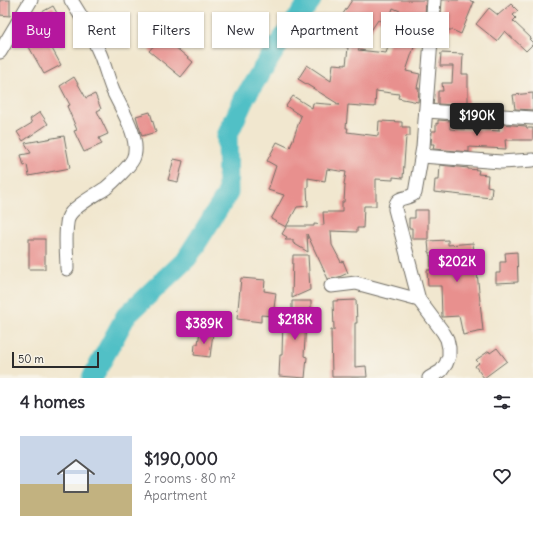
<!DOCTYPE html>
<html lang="en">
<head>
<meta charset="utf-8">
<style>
  :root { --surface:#fff; --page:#f7f7f7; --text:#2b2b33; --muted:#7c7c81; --accent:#b5179e }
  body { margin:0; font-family:Delius,sans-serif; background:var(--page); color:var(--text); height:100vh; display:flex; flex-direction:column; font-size:15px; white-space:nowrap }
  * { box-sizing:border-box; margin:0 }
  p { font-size:13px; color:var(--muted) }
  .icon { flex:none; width:22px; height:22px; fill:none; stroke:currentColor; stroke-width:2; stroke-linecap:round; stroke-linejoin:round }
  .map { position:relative; height:378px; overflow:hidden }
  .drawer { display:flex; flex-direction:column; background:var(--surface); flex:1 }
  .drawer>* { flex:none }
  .banner { position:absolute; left:12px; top:12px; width:509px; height:36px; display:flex; gap:8px }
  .scale { position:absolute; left:12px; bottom:10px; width:87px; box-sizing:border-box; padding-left:4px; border:2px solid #2b2b2b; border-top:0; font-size:11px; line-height:14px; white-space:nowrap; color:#2b2b2b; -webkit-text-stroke:3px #f7f3e8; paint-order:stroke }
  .price { position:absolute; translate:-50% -34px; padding:0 9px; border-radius:4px; background:var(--accent); color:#fff; font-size:13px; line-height:26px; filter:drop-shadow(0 1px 2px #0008) }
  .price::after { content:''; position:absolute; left:50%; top:24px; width:12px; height:9px; margin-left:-6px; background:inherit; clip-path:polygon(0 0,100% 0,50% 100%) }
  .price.on { background:#222; color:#fff }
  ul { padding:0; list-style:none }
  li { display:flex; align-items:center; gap:12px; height:100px; padding:0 20px }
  li span { display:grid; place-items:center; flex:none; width:112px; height:80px; border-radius:0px; color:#555 }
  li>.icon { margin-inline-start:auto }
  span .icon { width:48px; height:48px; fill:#fffc; stroke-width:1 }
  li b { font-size:17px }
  h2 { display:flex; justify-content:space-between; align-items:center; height:48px; padding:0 20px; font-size:17px }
  .tag { padding:0 14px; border-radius:0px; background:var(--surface); box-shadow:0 1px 3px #0004; font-size:14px; line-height:36px }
  .tag.on { background:var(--accent); color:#fff }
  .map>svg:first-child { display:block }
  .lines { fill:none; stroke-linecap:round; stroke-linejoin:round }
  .river { stroke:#51c0c6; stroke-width:21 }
  .building { fill:#e8908e; fill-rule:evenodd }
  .street-casing { stroke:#706d64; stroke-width:15 }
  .street { stroke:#fff; stroke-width:13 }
</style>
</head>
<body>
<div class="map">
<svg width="533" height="378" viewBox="0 0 533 378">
  <rect width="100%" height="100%" fill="#f7f3e8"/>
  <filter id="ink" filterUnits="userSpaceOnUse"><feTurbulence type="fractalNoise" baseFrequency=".025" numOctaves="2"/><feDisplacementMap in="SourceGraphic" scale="8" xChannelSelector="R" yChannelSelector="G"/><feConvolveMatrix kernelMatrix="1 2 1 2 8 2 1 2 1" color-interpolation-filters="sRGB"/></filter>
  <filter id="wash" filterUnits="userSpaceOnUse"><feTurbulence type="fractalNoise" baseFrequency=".012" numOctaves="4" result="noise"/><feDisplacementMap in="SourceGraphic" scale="16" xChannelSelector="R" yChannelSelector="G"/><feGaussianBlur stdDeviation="0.9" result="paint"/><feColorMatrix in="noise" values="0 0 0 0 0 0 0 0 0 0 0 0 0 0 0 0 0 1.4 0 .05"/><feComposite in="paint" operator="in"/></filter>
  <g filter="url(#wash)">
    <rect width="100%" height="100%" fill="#f1e7cf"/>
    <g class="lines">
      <path class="river" d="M92,378L126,316L187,258L228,193L227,136L245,97L276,48L311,0"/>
    </g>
    <g id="blocks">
      <g class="building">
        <path d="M0,0H10V16L0,15Z"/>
        <path d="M352,0H426L425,17L423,16L421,20L393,8L388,23L378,20L358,50L386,53L394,30L403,33L402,36L416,41L406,71L420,74L417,88H419L418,102L398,98L399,94L376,91L375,107L348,105L346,128H348L347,132L378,136L379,121L402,122V127H410V136H406L403,178L393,177V180L376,179V206H364L363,228H357V232L331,231L332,245L341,262L343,261L348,273L339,277L328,279L307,234L308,252L293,243V240H285L287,237L282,234L286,227L271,219L284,195L268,190L276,166L267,161L277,142L290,148L301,116L286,106L293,96L312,108L313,103L340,105L298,79L307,65L331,81L333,64L346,65L348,48L327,36L337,18L339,20ZM327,169L346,172L344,184L345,185L344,202H342V212H323L324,225L314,224V226H287L286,227L297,207L308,206L307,187H308V178L325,181Z"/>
        <path d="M442,0H468L474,2L461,34L452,30H440Z"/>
        <path d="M511,4L518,11L513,15L516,18L513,21L531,38L529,39L533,43V44L526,51L505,31L497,41L476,24L489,8L498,15Z"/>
        <path d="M53,6L62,22L43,32L61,65L44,74L29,47L33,44L24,27L29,19Z"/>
        <path d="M162,36L193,62L181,77L149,51Z"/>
        <path d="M441,53L463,54L462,74H468V106L438,104V91H443L442,83H452L453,66H440Z"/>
        <path d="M74,77L86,98L95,94L101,109L97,111L108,134L99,138L102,144L84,152L74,131L77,130L67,106L70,105L60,86Z"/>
        <path d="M533,93V110L515,109L513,95Z"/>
        <path d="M40,112L48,124L23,141L17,132L32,123L30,119Z"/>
        <path d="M150,112L156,132L142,136L136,116Z"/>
        <path d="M438,120L451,121L450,129L472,130L473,129L499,131V124L526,126L527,128H533V140H505L506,149L469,147V152L433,149L434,144H431L432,131H436V123L438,124Z"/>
        <path d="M64,136L70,168L29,176L27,165L24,166L21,155L31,153L25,143Z"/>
        <path d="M174,159L183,161L178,182L168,180Z"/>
        <path d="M440,165L468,168V169L479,170L478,174L488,175L487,186L492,187L491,198L434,192L435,180H439Z"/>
        <path d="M415,210H428V239H412V228H409V218H415Z"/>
        <rect x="29" y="239" width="16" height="30"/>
        <path d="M448,240V245L473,243L475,261L479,260L480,271L477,272L483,331L463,335L459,316L442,317L441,286H428L427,270H431L430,252H429L428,241Z"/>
        <path d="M517,252L518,282L496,283V273H500V262H506L505,253Z"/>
        <path d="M293,255H308L310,290L292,298Z"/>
        <path d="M241,278L265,280L264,291L276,293L273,316L261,315V322L237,319Z"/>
        <path d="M356,300L357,323H355V367L366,366L367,377H332L331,330H334L333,301Z"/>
        <path d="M292,301H311V322H306L304,356L307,357L305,378L279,376L280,355H282L283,319H292Z"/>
        <path d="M200,331L213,333L210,357L194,355L195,344H198Z"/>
        <path d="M497,348L507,361L484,378L475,366L479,363L476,360L489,351L490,353Z"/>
      </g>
    </g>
  </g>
  <g filter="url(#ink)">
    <use href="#blocks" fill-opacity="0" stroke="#706d64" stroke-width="1"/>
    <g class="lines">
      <defs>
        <g id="street">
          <path d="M0,52L31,0"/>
          <path d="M426,111L533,118"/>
          <path d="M422,156L501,162L533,160"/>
          <path d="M67,269C67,253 64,234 68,218C71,208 97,194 106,188C113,182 129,167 133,159C142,141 121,108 113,91C108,79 105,66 100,54C92,35 82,17 71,0"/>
          <path d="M331,286L356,283L419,300"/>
          <path d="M429,378L441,371L446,364L449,356V348L447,339L443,332L419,300L395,209C396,194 407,201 415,193L423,147L434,0"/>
        </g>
      </defs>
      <use href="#street" class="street-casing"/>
      <use href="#street" class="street"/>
    </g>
  </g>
</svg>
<div class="scale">50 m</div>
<b class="price on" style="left:477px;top:137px">$190K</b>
<b class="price" style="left:457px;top:283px">$202K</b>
<b class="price" style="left:295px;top:341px">$218K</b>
<b class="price" style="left:204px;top:345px">$389K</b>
<div class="banner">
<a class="tag on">Buy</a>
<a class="tag">Rent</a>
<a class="tag">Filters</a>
<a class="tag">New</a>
<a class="tag">Apartment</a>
<a class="tag">House</a>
</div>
</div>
<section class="drawer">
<h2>4 homes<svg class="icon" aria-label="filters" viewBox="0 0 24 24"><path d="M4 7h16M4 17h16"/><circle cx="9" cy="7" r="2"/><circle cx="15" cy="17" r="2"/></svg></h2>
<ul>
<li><span style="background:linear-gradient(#c9d6e8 60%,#c2b280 0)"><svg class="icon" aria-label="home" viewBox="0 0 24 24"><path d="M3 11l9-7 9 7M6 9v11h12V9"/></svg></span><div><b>$190,000</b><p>2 rooms · 80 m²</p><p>Apartment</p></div><svg class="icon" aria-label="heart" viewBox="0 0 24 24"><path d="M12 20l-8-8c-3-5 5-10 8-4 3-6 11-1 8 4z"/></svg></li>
</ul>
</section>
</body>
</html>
